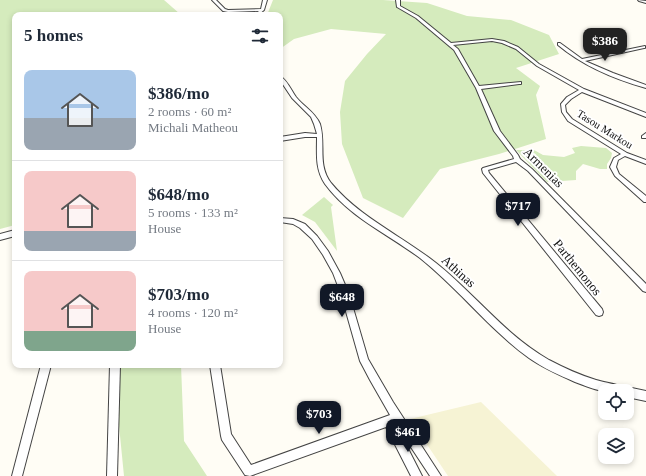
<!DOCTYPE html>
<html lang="en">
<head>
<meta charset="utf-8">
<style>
  :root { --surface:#fff; --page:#f6f6f7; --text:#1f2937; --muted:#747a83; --line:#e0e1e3; --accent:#111827 }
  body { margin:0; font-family:"Times New Roman",serif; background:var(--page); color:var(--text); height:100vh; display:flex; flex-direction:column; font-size:15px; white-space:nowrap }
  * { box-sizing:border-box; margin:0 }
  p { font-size:13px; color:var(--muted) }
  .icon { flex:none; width:22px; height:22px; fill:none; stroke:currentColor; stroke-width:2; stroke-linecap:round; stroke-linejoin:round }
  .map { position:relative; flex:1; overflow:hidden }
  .panel { position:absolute; left:12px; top:12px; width:271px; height:356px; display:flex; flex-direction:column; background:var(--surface); border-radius:8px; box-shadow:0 2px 6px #0003 }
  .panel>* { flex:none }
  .fabs { position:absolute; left:598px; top:384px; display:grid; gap:8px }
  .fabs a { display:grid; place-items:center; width:36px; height:36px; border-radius:8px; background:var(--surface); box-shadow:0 2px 6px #0003; font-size:20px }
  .price { position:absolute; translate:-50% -34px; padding:0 9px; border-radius:8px; background:var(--accent); color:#fff; font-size:13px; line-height:26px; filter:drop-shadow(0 1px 2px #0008) }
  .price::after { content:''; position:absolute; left:50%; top:24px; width:12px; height:9px; margin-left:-6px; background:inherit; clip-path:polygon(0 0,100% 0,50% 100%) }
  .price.current { background:#222; color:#fff }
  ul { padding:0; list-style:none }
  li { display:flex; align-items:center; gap:12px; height:100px; padding:0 12px }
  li+li { border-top:1px solid var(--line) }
  li span { display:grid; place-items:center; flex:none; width:112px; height:80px; border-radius:8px; color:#555 }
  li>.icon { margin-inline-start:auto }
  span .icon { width:48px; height:48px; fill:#fffc; stroke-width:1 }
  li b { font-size:17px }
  h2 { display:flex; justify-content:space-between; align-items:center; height:48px; padding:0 12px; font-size:17px }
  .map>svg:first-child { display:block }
  .farmland { fill:#f6f3d4 }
  .green { fill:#d5ebbd }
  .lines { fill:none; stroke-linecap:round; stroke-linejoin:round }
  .minor-casing { stroke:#444; stroke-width:2 }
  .minor { fill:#fff; fill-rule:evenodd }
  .labels { text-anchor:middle; stroke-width:4; stroke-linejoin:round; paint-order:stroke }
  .far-street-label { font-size:11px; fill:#111; stroke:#fff }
  .street-label { font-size:13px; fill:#111; stroke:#fff }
</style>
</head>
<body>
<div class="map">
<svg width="646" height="476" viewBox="0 0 646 476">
  <rect width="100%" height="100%" fill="#fffdf5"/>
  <path class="farmland" d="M481,402L557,476H448L410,419Z"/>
  <g class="green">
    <path d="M0,0H164L180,14L15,15V225L0,229Z"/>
    <path d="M273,0H383L427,3L467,16L511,20L549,35L559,54L516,68L540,86L536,95L546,139L499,154L440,169L403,218L363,198L342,144L340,112L345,81L367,54L386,34L331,29L294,39L280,49V15H267Z"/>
    <path d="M581,146L606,148L612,153L611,158L607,164V169H600L583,164L576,171V180L547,182L516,150H534L543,155L564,157L575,153L572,148Z"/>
    <path d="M324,197L333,205L331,207L337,251L315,222L302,215Z"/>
    <path d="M113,365H181L184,441L207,476H124Z"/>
  </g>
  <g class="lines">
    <defs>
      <g id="minor">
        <path d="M212,0H216L225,9L228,10L261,9L263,0H267L264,10L258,15H254L259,11L228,12L223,11Z"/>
        <path d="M396,0H400V6L418,16L451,43L492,39L504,41L518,47L539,64L584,89L646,113V117L582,92L571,99L565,105L566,112L572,119L627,153L646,160V164L625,156L618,160L616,167L619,174L646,196V202H644L615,176L610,167L614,158L621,154L568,121L562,112L561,104L567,97L579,90L537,66L516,49L502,43L492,41L453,45L458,49L479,86L521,82V84H519L481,89L500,131L518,155L520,159L532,169L646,284V292L643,291L528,171L516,162L488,170L489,173L602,309L603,312L602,315L599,316L596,315L483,173L482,169L483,168L514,159L513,156L494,131L476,88L454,50L416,18L397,7Z"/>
        <path d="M638,0L646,1V3L639,1Z"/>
        <path d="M558,43H560L582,59L645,46V48H644L585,61L613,73L646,85V88C614,79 583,66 558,45Z"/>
        <path d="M280,76C287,80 291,90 296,97C304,107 315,112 320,124C326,144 317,165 331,183C359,217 402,236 436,263C475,294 505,335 549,360C564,368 580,375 596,380C606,383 617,384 625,388L627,387L646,391V401L627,397V391C620,391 610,392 604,391C594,390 584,385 575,382C559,375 543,368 529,358C489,329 459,289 420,258C388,234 349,217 325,184C315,169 317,154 317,137H305L280,141V137L305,133L317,134L314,124L311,117L292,98L280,80Z"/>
        <path d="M646,133V138H642V136Z"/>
        <path d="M280,218L293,219L305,224L317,236L328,251L340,273L349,294L368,359L393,402L441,476H430L395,423L422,476H411L386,427L250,476L245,475L222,440L221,436L210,365H220L231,434L251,465L390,415L370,380L360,361L341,294L333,273L323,255L312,239L300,228L293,224L280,222Z"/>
        <path d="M15,230V236L0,240V234Z"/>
        <path d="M41,365H51L22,476H12Z"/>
        <path d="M110,365H120L117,476H107Z"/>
      </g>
    </defs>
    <use href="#minor" class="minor-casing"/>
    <use href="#minor" class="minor"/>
  </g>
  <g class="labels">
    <g class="far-street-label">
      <text transform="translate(605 129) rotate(32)" y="4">Tasou Markou</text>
    </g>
    <g class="street-label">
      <text transform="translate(544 167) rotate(45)" y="5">Armenias</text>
      <text transform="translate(578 267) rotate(51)" y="5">Parthemonos</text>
      <text transform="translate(459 271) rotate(42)" y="5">Athinas</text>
    </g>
  </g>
</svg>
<div class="fabs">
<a><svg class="icon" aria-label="locate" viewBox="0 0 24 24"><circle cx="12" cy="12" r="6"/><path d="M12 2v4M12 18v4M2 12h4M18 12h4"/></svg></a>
<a><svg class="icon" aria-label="layers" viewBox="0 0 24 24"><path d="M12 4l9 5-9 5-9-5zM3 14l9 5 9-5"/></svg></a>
</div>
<b class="price current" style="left:605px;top:62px">$386</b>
<b class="price" style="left:518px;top:227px">$717</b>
<b class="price" style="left:342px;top:318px">$648</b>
<b class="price" style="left:319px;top:435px">$703</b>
<b class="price" style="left:408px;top:453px">$461</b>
<section class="panel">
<h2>5 homes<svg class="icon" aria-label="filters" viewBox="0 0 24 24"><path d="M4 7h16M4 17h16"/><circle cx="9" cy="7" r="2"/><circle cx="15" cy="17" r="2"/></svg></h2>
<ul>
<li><span style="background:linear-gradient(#a9c7e8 60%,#9aa5b1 0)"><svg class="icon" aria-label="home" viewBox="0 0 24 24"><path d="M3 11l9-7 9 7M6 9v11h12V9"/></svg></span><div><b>$386/mo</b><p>2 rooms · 60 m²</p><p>Michali Matheou</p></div></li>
<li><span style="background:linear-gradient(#f6c9c9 75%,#9aa5b1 0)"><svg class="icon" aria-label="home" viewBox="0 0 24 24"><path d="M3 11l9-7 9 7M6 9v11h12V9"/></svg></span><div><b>$648/mo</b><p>5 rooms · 133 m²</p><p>House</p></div></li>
<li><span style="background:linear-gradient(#f6c9c9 75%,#7fa58c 0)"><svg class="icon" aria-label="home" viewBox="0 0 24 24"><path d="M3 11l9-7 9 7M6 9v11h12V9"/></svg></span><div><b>$703/mo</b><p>4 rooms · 120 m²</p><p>House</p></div></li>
</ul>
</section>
</div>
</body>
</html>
